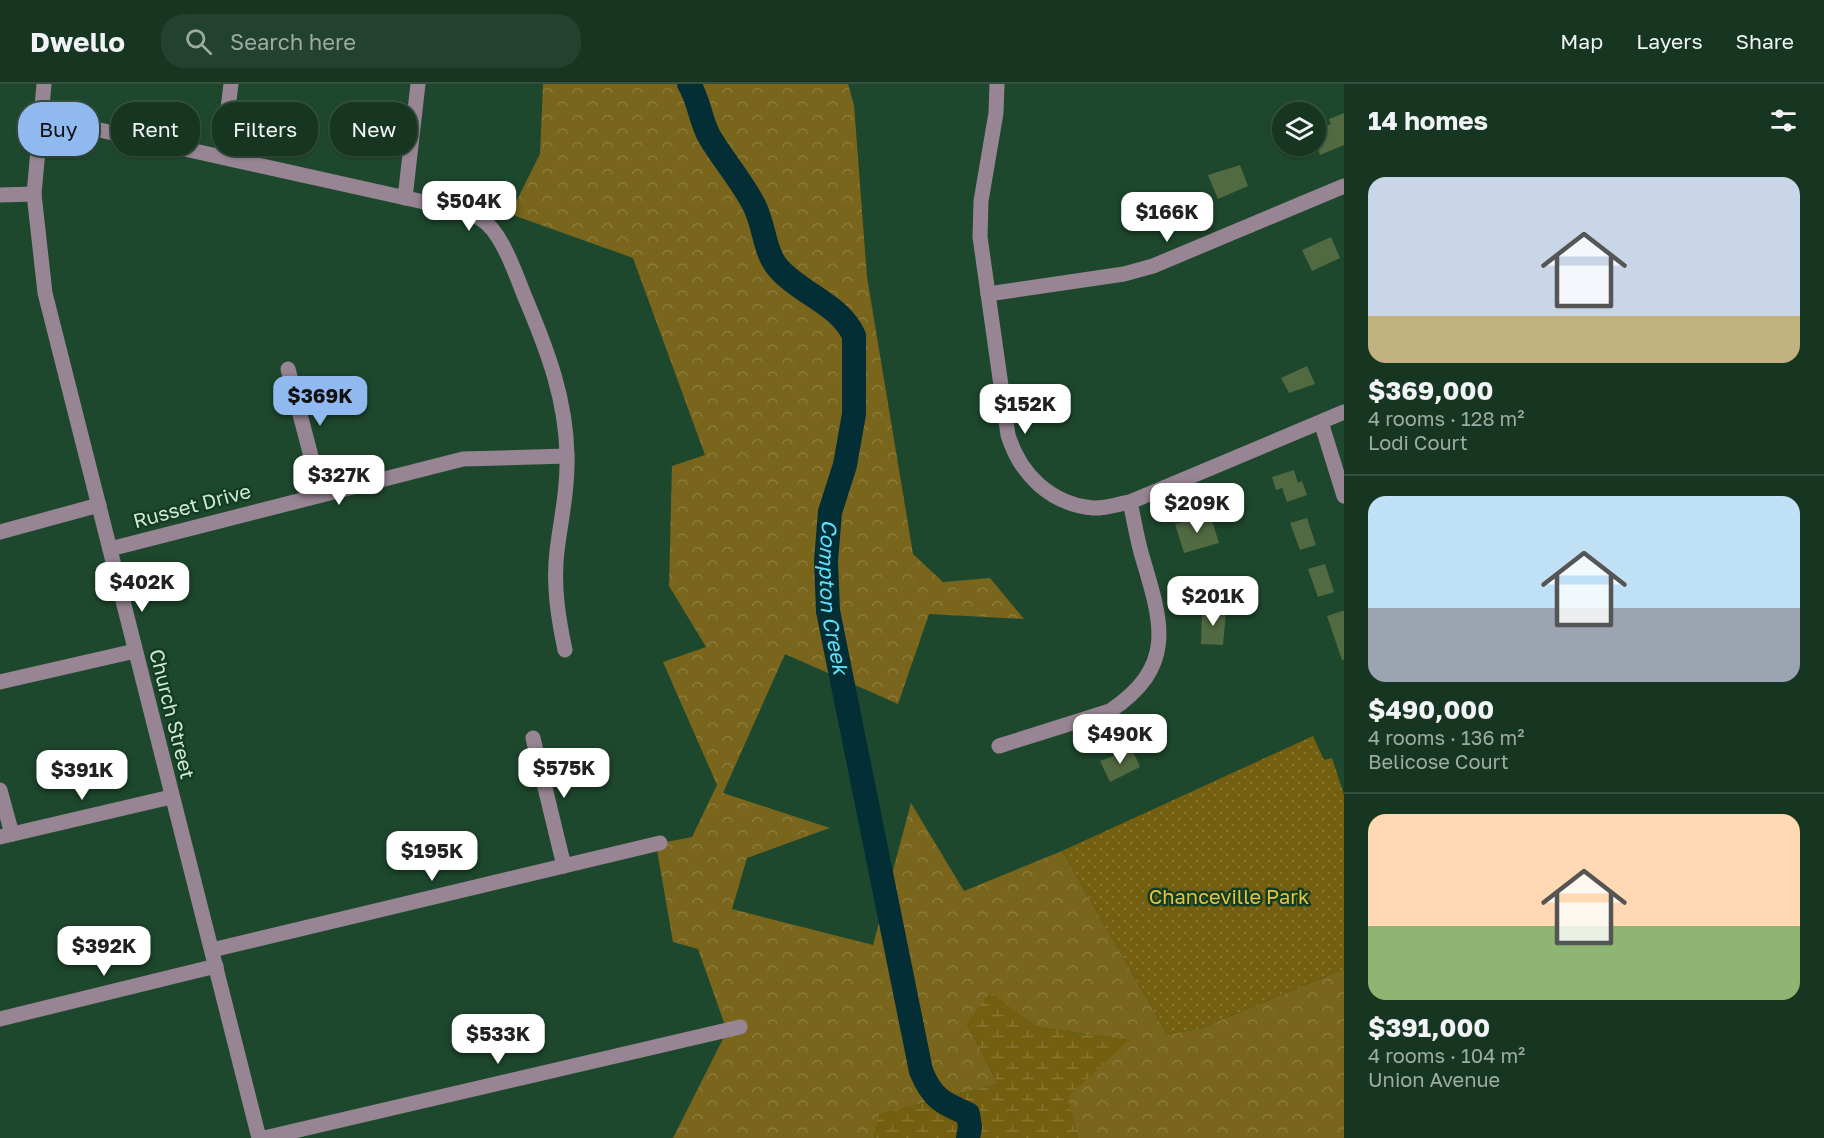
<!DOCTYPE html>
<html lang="en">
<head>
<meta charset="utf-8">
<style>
  :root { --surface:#163622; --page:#23412f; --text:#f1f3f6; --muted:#9eaba5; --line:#355040; --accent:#90b9f0 }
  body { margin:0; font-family:"Golos Text",sans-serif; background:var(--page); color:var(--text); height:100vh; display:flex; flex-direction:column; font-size:22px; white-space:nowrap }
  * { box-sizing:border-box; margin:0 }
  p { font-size:20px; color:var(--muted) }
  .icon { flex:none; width:33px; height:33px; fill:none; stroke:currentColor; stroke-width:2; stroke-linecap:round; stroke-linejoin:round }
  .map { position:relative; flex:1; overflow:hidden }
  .details { display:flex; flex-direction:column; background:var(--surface); width:480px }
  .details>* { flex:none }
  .banner { position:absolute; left:18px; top:18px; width:570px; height:54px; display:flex; gap:12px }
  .buttons { position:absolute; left:1272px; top:18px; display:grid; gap:12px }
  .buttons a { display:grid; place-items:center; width:54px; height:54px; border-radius:50%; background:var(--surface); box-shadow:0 2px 4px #0004,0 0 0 2px var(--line); font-size:30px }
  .price { position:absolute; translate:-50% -51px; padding:0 14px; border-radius:12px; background:#fff; color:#222; font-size:20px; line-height:39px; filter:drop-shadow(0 2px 3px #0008) }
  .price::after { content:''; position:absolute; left:50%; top:36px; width:18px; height:14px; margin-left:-9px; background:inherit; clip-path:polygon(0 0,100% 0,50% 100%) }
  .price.active { background:var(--accent); color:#111 }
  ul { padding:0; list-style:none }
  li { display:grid; align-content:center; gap:12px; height:318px; padding:0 24px }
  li+li { border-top:2px solid var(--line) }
  li span { display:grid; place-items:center; height:186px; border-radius:18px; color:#555 }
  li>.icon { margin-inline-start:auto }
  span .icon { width:108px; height:108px; fill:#fffc; stroke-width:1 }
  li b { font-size:26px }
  h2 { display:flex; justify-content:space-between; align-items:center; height:72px; padding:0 24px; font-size:26px }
  .chip { padding:0 21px; border-radius:24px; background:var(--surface); box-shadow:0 2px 4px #0004,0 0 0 2px var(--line); font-size:21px; line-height:54px }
  .chip.active { background:var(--accent); color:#111 }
  header { display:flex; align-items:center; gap:36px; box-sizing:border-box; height:84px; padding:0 30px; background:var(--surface); border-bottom:2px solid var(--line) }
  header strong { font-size:28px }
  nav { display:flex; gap:33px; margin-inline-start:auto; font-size:21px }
  .search { width:420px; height:54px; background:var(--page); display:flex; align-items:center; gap:15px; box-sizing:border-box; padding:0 21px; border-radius:24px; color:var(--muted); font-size:22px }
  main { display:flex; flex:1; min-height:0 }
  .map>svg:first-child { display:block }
  .forest { fill:url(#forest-crowns) }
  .wetland { fill:url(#wetland-marsh) }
  .park { fill:url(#park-dots) }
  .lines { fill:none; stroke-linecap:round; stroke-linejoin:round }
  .river { stroke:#032e36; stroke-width:24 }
  .building { fill:#526a42 }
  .minor { stroke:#988594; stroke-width:15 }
  .labels { text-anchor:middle; stroke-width:5; stroke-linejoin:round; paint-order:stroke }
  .street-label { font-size:20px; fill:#d1e8d7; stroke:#123d23 }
  .park-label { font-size:20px; fill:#e5c241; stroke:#123d23 }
  .water-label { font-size:21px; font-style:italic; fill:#61e1fb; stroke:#123d23 }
</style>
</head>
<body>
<header>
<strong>Dwello</strong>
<div class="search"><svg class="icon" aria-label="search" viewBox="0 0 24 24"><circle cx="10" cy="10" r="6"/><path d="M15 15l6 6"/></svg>Search here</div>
<nav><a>Map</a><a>Layers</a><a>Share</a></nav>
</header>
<main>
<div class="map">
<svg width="1344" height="1054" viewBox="0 0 1344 1054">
  <defs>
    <pattern id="forest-crowns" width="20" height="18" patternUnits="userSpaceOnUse" patternTransform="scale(1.5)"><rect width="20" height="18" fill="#79651c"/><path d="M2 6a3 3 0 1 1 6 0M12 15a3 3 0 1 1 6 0" fill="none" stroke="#8b7b3c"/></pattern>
    <pattern id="wetland-marsh" width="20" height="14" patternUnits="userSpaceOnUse" patternTransform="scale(1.5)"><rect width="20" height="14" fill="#735f0f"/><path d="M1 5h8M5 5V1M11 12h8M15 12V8" fill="none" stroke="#867631"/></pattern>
    <pattern id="park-dots" width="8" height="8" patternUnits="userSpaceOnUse" patternTransform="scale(1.5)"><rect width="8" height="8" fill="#735f0f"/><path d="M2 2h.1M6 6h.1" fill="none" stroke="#867631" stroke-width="1.8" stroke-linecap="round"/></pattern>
  </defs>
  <rect width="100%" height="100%" fill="#1e482d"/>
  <path class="forest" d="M543,0H848L854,21L867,193L913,470L943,498L990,494L1024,535L929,530L898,620L785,570L723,709L830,744L747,774L732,825L873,861L911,719L964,807L1062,767L1167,950L1199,945L1344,885V1054H1078L1067,1013L1128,956L1036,943L990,909L967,940L998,1000L880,1030L874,1054H673L727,947L698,865L673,858L656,760L692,753L717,701L663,578L706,563L669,502L672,382L705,371L633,174L510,130L540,70Z"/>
  <path class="wetland" d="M990,908L1036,943L1129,956L1068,1013L1078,1054H874L879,1030L998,1000L967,940Z"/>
  <path class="park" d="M1313,652L1324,676L1332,674L1344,711V885L1199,945L1167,950L1062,767Z"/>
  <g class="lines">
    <path class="river" id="s1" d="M689,0C699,16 700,35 709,52C723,76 742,97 754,121C765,142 764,169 779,185C801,210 841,221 854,252V330L845,381L830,428L826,477L828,527L921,987C932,1014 942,1019 968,1030L970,1043L968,1054"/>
  </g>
  <g class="building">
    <path d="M1344,29V61L1320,71L1316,60V46L1331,40L1329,35Z"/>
    <path d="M1240,81L1248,102L1218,115L1208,91Z"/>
    <path d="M1331,153L1340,174L1312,187L1302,166Z"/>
    <path d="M1307,282L1315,300L1289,309L1281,294Z"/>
    <path d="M1294,386L1298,399L1302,397L1307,411L1287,418L1282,404L1276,406L1272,393Z"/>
    <path d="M1210,430L1219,459L1184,469L1175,440Z"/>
    <path d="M1307,434L1316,461L1300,466L1290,439Z"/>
    <path d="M1325,480L1334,508L1318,513L1308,485Z"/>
    <path d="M1202,526L1226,527L1223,561L1201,560Z"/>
    <path d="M1342,527H1344V576H1342L1327,532Z"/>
    <path d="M1132,665L1140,683L1110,698L1100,677Z"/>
  </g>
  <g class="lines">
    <g class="minor">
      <path d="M44,0L34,110L45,209L259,1054"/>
      <path d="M997,0L996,29L981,117L980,153L1008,351C1020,390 1050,420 1093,424C1104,425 1118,420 1130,418L1344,328"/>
      <path d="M41,33L424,118C442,123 464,126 481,135C503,148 517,195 527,218C548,268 566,316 567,371C568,404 561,435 557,467C553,501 558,533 565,566"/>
      <path d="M222,73L231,0"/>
      <path d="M0,111L34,110"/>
      <path d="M405,114L418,0"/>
      <path d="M988,210L1124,190L1153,182L1344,102"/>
      <path d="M288,285L321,410"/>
      <path d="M1321,338L1344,412"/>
      <path d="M0,448L99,421"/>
      <path d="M110,465L463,375L567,372"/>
      <path d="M0,598L135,567"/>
      <path d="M533,654L564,782"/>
      <path d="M999,662L1110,627C1177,582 1162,539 1142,472C1137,455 1134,436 1130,418"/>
      <path d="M0,706L12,750"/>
      <path d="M0,753L171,713"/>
      <path d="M212,866L660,759"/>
      <path d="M0,935L216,882"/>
      <path d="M264,1054L740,943"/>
    </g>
  </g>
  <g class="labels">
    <g class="street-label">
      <text transform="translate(192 422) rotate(-15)" y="7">Russet Drive</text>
      <text transform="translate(172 630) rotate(76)" y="7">Church Street</text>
    </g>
    <g class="park-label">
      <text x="1229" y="820">Chanceville Park</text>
    </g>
    <g class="water-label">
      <text dy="7" stroke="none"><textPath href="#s1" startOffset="574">Compton Creek</textPath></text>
    </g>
  </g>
</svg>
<div class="buttons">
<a><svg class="icon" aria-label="layers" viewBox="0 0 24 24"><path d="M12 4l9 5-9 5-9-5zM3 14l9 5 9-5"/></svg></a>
</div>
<b class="price" style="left:469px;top:148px">$504K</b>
<b class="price" style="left:1167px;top:159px">$166K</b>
<b class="price active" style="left:320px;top:343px">$369K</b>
<b class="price" style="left:1025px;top:351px">$152K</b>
<b class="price" style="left:339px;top:422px">$327K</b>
<b class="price" style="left:1197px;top:450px">$209K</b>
<b class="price" style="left:142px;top:529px">$402K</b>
<b class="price" style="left:1213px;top:543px">$201K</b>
<b class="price" style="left:1120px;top:681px">$490K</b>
<b class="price" style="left:564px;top:715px">$575K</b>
<b class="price" style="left:82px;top:717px">$391K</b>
<b class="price" style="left:432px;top:798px">$195K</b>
<b class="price" style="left:104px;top:893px">$392K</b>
<b class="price" style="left:498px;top:981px">$533K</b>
<div class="banner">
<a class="chip active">Buy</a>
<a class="chip">Rent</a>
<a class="chip">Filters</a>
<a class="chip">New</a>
</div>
</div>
<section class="details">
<h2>14 homes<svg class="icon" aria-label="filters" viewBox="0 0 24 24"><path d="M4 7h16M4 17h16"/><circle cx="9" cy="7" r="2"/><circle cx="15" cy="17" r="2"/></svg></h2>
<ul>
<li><span style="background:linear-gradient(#c9d6e8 75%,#c2b280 0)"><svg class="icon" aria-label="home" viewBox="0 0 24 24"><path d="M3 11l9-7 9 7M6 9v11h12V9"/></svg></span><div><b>$369,000</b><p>4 rooms · 128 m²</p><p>Lodi Court</p></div></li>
<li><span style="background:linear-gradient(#bfe0f5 60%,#9aa5b1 0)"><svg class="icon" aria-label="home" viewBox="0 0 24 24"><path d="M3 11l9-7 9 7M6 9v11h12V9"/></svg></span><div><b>$490,000</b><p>4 rooms · 136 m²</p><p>Belicose Court</p></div></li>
<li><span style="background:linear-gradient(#ffd9b3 60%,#8fb573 0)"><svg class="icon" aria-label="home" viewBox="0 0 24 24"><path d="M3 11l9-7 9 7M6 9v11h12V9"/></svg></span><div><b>$391,000</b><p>4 rooms · 104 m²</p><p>Union Avenue</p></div></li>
</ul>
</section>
</main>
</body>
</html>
